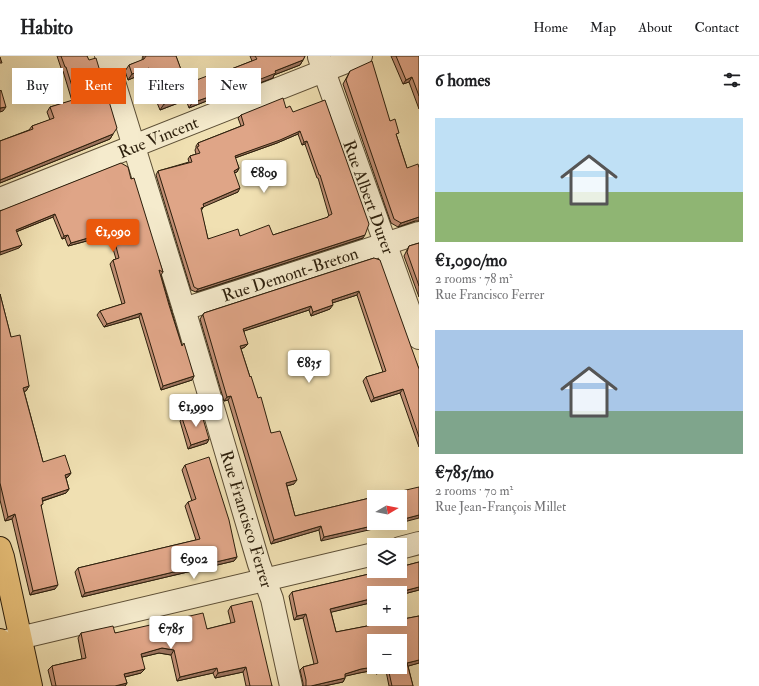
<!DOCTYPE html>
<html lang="en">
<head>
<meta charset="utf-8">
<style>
  :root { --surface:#fff; --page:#f2f2f2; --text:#202124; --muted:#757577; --line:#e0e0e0; --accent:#ea580c }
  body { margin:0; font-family:"IM FELL Double Pica",serif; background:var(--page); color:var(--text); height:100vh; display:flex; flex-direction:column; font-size:15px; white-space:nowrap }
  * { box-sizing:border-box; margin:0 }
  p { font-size:13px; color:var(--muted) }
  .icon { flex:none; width:22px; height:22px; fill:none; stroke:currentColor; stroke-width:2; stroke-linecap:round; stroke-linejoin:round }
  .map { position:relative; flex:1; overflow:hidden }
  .side { display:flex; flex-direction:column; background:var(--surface); width:340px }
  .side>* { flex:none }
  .guide { position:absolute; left:12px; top:12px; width:347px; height:36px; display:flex; gap:8px }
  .needle { width:26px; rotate:80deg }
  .controls { position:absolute; left:367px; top:434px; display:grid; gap:8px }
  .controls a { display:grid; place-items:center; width:40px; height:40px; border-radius:0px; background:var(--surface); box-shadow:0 4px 16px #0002; font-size:20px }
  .price { position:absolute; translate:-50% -34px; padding:0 9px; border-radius:4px; background:#fff; color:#222; font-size:13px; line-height:26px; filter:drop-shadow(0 1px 2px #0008) }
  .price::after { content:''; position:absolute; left:50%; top:24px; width:12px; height:9px; margin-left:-6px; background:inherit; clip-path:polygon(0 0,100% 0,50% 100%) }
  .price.selected { background:var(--accent); color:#fff }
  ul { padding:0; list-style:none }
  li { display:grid; align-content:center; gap:8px; height:212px; padding:0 16px }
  li span { display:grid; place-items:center; height:124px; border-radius:0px; color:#555 }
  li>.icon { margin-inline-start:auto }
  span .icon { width:72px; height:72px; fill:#fffc; stroke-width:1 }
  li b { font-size:17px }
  h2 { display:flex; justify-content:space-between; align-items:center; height:48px; padding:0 16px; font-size:17px }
  .chip { padding:0 14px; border-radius:0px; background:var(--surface); box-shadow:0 4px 16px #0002; font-size:14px; line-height:36px }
  .chip.selected { background:var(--accent); color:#fff }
  header { display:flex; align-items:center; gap:24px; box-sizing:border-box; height:56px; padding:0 20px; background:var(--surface); border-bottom:1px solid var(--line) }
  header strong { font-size:19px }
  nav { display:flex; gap:22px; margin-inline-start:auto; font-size:14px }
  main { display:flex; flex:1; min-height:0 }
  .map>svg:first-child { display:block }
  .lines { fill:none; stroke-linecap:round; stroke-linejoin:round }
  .minor-casing { stroke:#5d4f36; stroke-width:24 }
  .major-casing { stroke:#2c1f0c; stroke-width:24 }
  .minor { stroke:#f5ebcd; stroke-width:22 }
  .major { stroke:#e8c079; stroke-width:22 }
  .wall { fill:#c08e74; stroke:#2c1f0c; fill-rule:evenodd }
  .shaded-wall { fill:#9c745e; stroke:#2c1f0c }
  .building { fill:#dfa587; stroke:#2c1f0c; fill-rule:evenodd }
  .labels { text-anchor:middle; stroke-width:3; stroke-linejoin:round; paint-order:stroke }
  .street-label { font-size:17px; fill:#2c1f0c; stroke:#f5ebcd }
</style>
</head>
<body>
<header>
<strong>Habito</strong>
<nav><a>Home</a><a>Map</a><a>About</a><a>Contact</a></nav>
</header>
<main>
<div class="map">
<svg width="419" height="630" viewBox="0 0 419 630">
  <rect width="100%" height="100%" fill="#f0e0b2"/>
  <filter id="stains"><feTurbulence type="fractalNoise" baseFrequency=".005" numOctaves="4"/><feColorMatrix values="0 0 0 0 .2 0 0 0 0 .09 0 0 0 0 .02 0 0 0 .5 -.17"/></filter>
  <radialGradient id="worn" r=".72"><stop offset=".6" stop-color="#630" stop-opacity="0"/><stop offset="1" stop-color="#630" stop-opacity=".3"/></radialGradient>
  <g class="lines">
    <defs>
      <g id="minor">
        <path d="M106,0L184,253L259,508L272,543L291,630"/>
        <path d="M319,1L419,282"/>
        <path d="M108,7L131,0"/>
        <path d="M0,143L361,0"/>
        <path d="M184,253L419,177"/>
        <path d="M400,492L419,487"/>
        <path d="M2,586L374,498"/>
      </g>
      <g id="major">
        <path d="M0,492L3,501L31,630"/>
        <path d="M0,584L10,630"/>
      </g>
    </defs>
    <use href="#minor" class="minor-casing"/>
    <use href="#major" class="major-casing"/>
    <use href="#minor" class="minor"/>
    <use href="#major" class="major"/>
  </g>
  <g class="wall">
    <path d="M57,0H87L113,78L110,83L0,127V85L29,74L32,70L50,64L47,56L50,51L72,45L63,15H62Z"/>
    <path d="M143,0H176L186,28L216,19L252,5L250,0H305L303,4L300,9L274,19L273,22L230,38L229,36L189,52L186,44L160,54L145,17L128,24L125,15L129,9L143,4Z"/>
    <path d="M391,0H419V53L409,26L403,28Z"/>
    <path d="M350,15L390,65L397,81L407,112L415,165L398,171L391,167L343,28L348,19Z"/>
    <path d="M286,52L293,56L363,182L196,236L191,234L156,119L158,115L189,106L188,103L190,100L196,98L195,94L196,92V90L198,87L241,70L238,62L241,59ZM298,78L302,89L305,88L317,122H318L329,160L326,162L273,179L240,180L208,183L201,155L204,150L238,136L234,117L237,116L239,112L235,102L277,87Z"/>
    <path d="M131,123L163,216L161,219L182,290L194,320L192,324L161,334L139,261L104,271L97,259L100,255L122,248L110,208L113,204L116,203L109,179L68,190L65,182L62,183L53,161L16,176L22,189L19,192L0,155Z"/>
    <path d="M419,187V241L404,200L409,190Z"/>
    <path d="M374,202L419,313V391L400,337L371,346L363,325L366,321L383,316L357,239L332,247L330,253L311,260L309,254L244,275L245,291L241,293L250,321L271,377L294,428L287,430L295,460L374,441L321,485L319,474L271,488L228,344L224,345L200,263L204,257Z"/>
    <path d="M0,238L11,281L29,330L26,335H24L43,406L71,417L68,421L66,422L69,433L66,437L43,445L41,451L55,533L30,539L12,463L5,465L0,444Z"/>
    <path d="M182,362L209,383L207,387L188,393L180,365Z"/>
    <path d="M185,409L237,501L234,505L82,541L75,516L78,512L196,484L185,450L188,446L192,445L182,414Z"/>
    <path d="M419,506V534L400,539V537H374V546L331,556L336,576L419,560V607L408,610L413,630H389L386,615L376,618L375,614L359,617L345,620V622L343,626L324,630H303V627L300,614L303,611L314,608L303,562L294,564L289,540L292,536L382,515H400V511ZM374,585H400V611H374Z"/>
    <path d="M231,550L272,630H246L243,616L215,622L213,617L177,625L171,599L159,597L142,601L141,617L125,621L127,627L125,630H52L48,614L52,610L82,603L78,582L81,577H115L207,573L231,567L228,555Z"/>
  </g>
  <g class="shaded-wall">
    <path d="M303,4L300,9L274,19L273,22L230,38L233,34L275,15Z"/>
    <path d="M149,12L145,17L128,24L132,18Z"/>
    <path d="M412,21L409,26L403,28L406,24Z"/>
    <path d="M233,32L229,36L189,52L192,47Z"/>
    <path d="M190,38L186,44L160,54L164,48Z"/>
    <path d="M6,51L3,55L0,56V52Z"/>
    <path d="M300,75L298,78L277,87L232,103L235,100Z"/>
    <path d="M113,78L110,83L0,127V124Z"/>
    <path d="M307,85L305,88L302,89L304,86Z"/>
    <path d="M239,112L237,116L231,118L234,115Z"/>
    <path d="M240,132L238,136L201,152L203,148Z"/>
    <path d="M55,158L53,161L13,177L16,174Z"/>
    <path d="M419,161V165H415L398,171L401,167Z"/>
    <path d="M112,175L109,179L68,190L71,187Z"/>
    <path d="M68,179L65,182L62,183L64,180Z"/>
    <path d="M365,179L363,182L196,236L198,233Z"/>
    <path d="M22,189L19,192L0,199V196Z"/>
    <path d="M359,235L357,239L329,248L332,244Z"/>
    <path d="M333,249L330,253L311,260L313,256Z"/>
    <path d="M311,250L309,254L241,276L243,273Z"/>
    <path d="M141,257L139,261L104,271L107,268Z"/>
    <path d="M248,288L245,291L238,294L240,290Z"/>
    <path d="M194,320L192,324L161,334L163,330Z"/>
    <path d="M29,330L26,335L20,336L23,332Z"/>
    <path d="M403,333L400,337L371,346L374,342Z"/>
    <path d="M231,340L228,344L224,345L227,341Z"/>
    <path d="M209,383L207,387L188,393L191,389Z"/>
    <path d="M71,417L68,421L62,423L65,419Z"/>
    <path d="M297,424L294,428L283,431L286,427Z"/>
    <path d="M69,433L66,437L39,446L42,442Z"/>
    <path d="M15,458L12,463L5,465L8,461Z"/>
    <path d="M419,459V462L400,467V464Z"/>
    <path d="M385,467H399L321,485L324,481Z"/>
    <path d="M321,470L319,474L271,488L274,484Z"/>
    <path d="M237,501L234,505L82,541L85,537Z"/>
    <path d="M58,529L55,533L30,539L33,535Z"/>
    <path d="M419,531V534L400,539V537H396Z"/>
    <path d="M374,542V546L328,557L330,553Z"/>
    <path d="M306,558L303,562L294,564L297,560Z"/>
    <path d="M162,592L174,594L171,599L159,597L138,602L141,598Z"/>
    <path d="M419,604V607L405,611L407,607Z"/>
    <path d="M246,611L243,616L215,622L218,617Z"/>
    <path d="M374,611H377L375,614L359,617L342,621L345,618L361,613Z"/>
    <path d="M217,612L213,617L177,625L180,621Z"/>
    <path d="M388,612L386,615L376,618L379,614Z"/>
    <path d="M145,613L141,617L121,622L124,618Z"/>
    <path d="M345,622L343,626L324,630H311Z"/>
    <path d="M127,627L125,630H115Z"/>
  </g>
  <g class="building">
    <path d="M61,0H87L89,4L96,2L117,72L113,78L0,124V85L33,73L32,70L54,62L50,51L76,43L66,11H65Z"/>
    <path d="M146,0H176L190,38L164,48L149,12L132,18L129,9L144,3Z"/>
    <path d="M255,0H305L303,4L275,15L276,17L233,34V32L192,47L189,39L190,38L186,28L215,17L216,19L257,3Z"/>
    <path d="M396,0H419V40L412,21L406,24Z"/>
    <path d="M0,1L2,7H0Z"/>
    <path d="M372,5L390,65L395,63L399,77L396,78L407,112L418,108L419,112V161L401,167L394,163L346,24L350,15Z"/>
    <path d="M1,34L6,51L0,52V35Z"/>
    <path d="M283,42L286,52L290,50L293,56L325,44L369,168L365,179L198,233L194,231L158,115L192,106L190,100L200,97L197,91L199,90L198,87L244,69L241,59ZM300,75L304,86L307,85L319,119H320L332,158L328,160V161L273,179L269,169L240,180L238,173L208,183L201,152L204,151L203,148L240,132L234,115L239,112L235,100L280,84Z"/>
    <path d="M121,107L128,111L131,123L134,122L163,216L159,214L169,249L182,290L184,287L194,320L163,330L141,257L107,268L100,255L125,247L113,204L119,202L112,175L71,187L68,179L64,180L55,158L16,174L22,189L0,196V155Z"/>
    <path d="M419,187V230L407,196L409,190Z"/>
    <path d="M374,202L380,204L419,313V381L403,333L374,342L366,321L386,315L359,235L332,244L333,249L313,256L311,250L243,273L248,288L240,290L250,321L251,320L258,342L261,341L271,377L280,375L297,424L286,427L295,460L374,441V467H385L324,481L321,470L274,484L231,340L227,341L203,259L204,257Z"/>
    <path d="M0,238L11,281L20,279L29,330L23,332L43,406L65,399L71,417L65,419L69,433L42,442L43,448L41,449L58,529L33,535L15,458L8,461L0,427Z"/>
    <path d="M201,356L209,383L191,389L182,362Z"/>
    <path d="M209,401L229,464L237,501L85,537L78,512L200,483L188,446L196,443L185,409Z"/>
    <path d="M419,431V459L400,464V441H376Z"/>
    <path d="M419,506V531L396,537H374V542L330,553L336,576L419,560V604L407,607L413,630H392L388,612L379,614L378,611H400V585H374V611L361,613L345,618V622L311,630H306V624L303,611L318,607L306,558L297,560L292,536L382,515H400V511Z"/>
    <path d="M252,545L272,630H250L246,611L218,617L217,612L180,621L174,594L162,592L141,598L145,613L124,618L127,627L115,630H56L52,610L86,602L81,577L113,570L115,577L203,557L207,573L235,566L231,550Z"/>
  </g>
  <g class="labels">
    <g class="street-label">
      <text transform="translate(158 81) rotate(-22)" y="6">Rue Vincent</text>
      <text transform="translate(369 141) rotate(70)" y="6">Rue Albert Durer</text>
      <text transform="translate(290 218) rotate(-18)" y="6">Rue Demont-Breton</text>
      <text transform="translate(247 463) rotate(73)" y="6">Rue Francisco Ferrer</text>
    </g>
  </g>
  <rect width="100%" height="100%" filter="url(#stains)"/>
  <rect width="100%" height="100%" fill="url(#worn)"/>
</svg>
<div class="controls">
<a><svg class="needle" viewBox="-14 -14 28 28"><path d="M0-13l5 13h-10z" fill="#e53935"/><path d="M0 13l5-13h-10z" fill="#757577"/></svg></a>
<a><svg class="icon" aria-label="layers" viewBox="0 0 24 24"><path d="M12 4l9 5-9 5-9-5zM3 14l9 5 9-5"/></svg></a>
<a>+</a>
<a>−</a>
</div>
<b class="price" style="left:264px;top:138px">€809</b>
<b class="price selected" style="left:113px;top:197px">€1,090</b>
<b class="price" style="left:309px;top:328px">€835</b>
<b class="price" style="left:196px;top:372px">€1,990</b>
<b class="price" style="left:194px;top:524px">€902</b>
<b class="price" style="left:171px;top:594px">€785</b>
<div class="guide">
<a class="chip">Buy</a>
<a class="chip selected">Rent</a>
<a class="chip">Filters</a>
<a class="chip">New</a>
</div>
</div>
<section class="side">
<h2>6 homes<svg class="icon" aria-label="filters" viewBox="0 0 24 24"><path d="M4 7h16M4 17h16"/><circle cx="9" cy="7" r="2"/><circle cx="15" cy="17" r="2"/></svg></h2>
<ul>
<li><span style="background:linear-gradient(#bfe0f5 60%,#8fb573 0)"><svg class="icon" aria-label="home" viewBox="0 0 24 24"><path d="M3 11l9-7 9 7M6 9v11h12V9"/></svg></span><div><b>€1,090/mo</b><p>2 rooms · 78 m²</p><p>Rue Francisco Ferrer</p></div></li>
<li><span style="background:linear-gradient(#a9c7e8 65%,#7fa58c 0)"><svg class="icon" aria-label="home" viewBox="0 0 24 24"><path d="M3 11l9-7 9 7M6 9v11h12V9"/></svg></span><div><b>€785/mo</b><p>2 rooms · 70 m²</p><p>Rue Jean-François Millet</p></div></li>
</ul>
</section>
</main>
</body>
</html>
